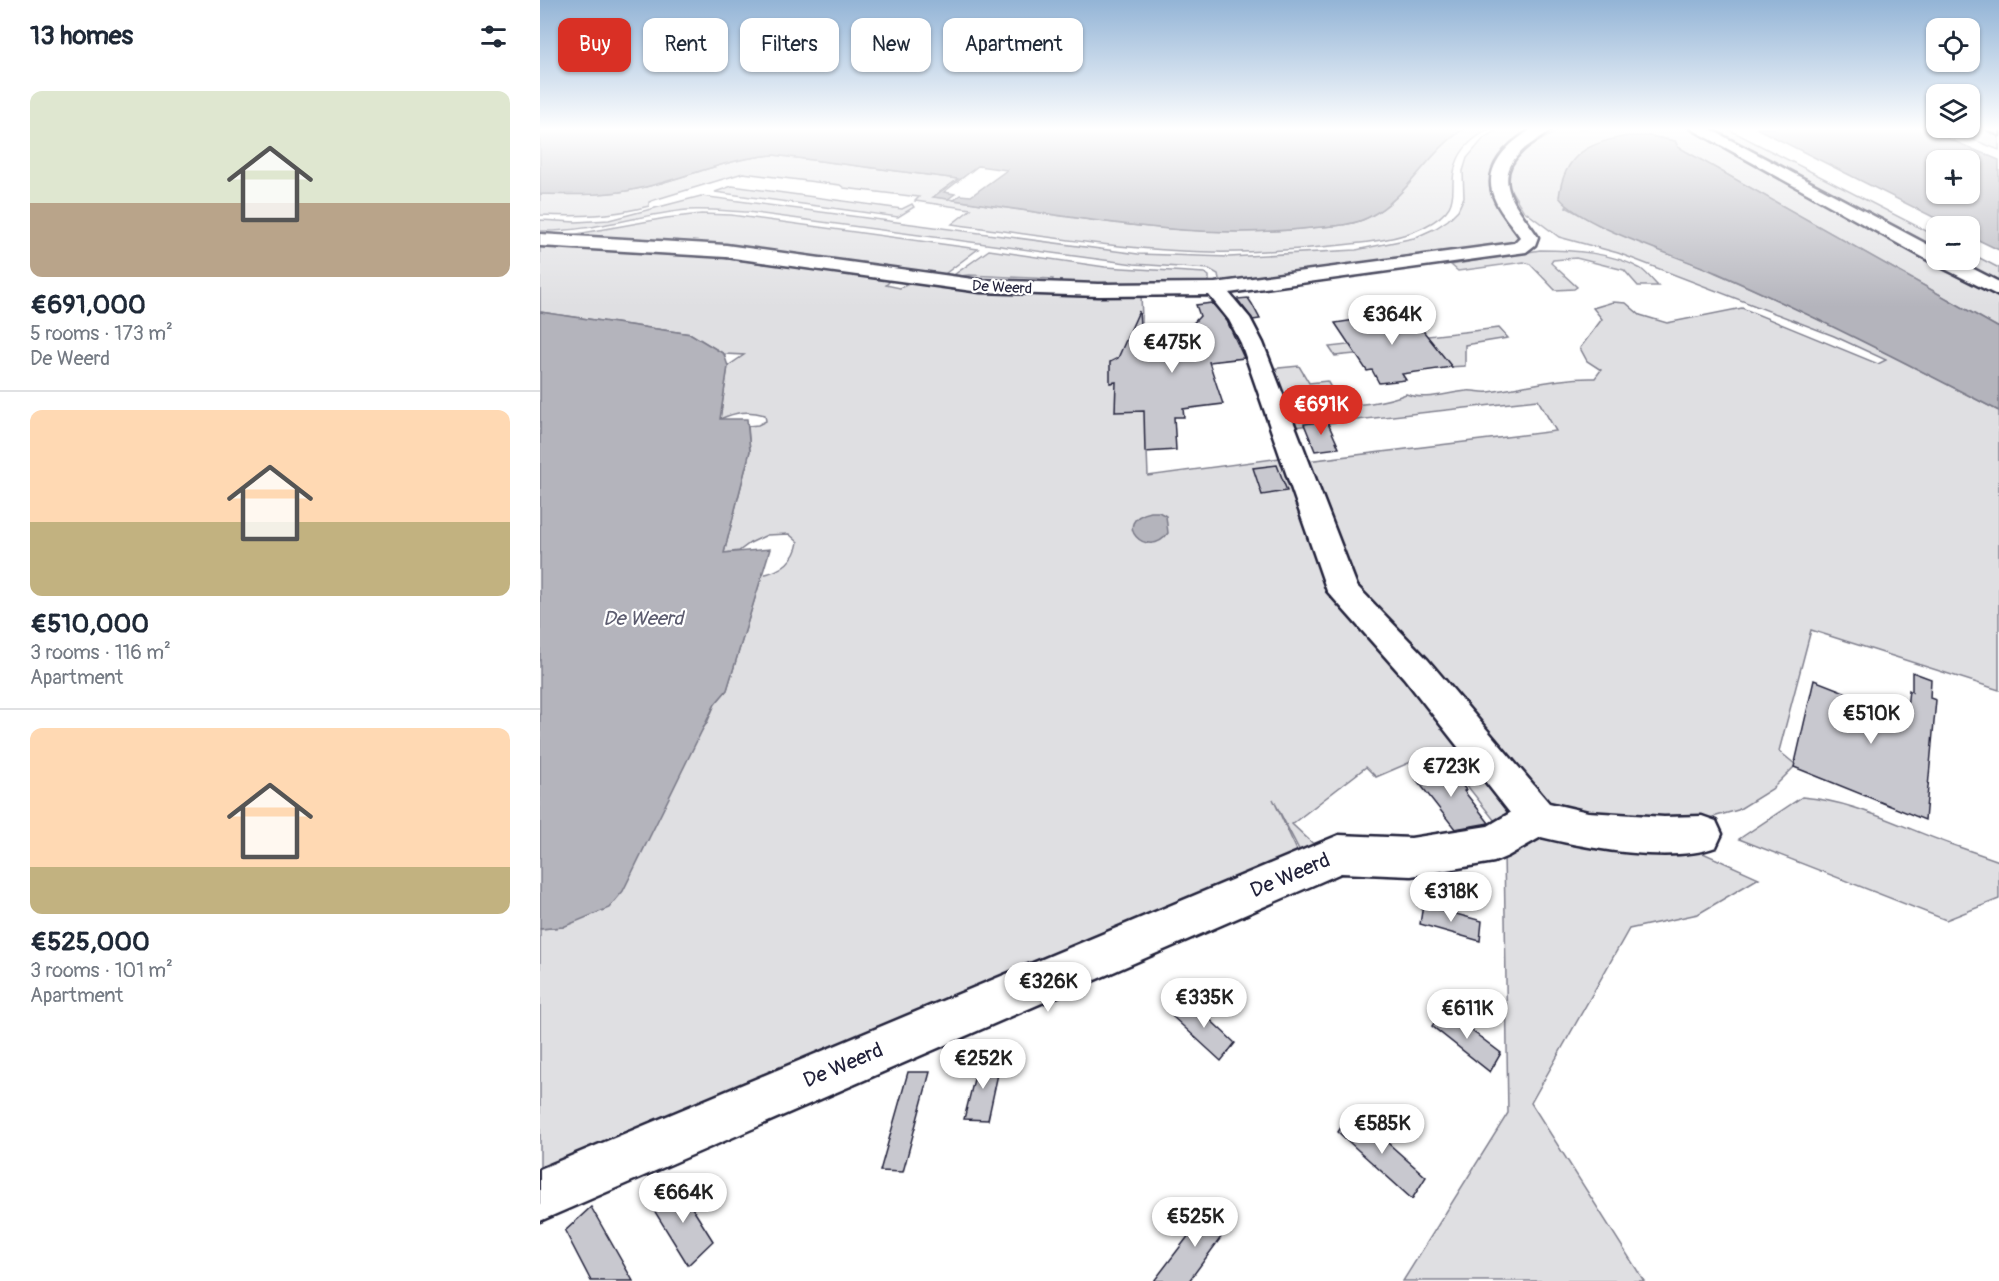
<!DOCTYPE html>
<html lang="en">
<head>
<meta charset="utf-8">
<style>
  :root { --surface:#fff; --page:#f6f6f7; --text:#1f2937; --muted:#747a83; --line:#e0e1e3; --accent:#d93025 }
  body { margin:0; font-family:Pangolin,sans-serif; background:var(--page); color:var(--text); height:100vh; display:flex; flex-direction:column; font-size:22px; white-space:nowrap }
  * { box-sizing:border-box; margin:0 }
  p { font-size:20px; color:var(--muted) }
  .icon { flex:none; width:33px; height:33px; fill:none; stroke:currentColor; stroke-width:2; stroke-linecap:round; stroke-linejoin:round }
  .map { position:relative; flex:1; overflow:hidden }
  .drawer { display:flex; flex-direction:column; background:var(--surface); width:540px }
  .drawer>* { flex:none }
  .hud { position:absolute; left:18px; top:18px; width:570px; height:54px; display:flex; gap:12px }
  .fabs { position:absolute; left:1386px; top:18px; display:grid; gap:12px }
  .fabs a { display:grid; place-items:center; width:54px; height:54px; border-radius:12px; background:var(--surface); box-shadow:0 2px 4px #0004; font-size:30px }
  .price { position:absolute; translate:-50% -51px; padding:0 14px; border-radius:21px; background:#fff; color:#222; font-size:20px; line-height:39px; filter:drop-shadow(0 2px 3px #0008) }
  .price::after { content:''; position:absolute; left:50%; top:36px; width:18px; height:14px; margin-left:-9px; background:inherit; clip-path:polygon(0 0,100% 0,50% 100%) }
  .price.active { background:var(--accent); color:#fff }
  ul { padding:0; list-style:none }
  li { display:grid; align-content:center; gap:12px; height:318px; padding:0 30px }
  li+li { border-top:2px solid var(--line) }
  li span { display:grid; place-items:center; height:186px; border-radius:12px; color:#555 }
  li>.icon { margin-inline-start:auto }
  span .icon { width:108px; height:108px; fill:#fffc; stroke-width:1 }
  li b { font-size:26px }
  h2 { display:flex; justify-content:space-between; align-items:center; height:72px; padding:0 30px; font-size:26px }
  .pill { padding:0 21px; border-radius:12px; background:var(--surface); box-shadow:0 2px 4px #0004; font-size:21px; line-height:54px }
  .pill.active { background:var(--accent); color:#fff }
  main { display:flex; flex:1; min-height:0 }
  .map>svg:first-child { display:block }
  .green { fill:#dfdfe2; stroke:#80808e; stroke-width:1.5 }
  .water { fill:#b4b4bc; stroke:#7a7a88; stroke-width:1.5; fill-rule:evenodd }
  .building { fill:#c8c8cf; stroke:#22223b; stroke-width:1.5 }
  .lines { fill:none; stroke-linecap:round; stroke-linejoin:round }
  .minor-casing { stroke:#22223b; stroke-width:5 }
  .major-casing { stroke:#22223b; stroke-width:5 }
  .minor { fill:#fff; fill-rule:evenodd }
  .major { fill:#fff; fill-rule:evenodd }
  .labels { text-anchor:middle; stroke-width:4.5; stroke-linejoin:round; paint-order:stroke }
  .far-street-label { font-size:15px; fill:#22223b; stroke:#fff }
  .water-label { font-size:20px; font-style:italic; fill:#5c5c6f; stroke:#fff }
  .near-street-label { font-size:21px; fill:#22223b; stroke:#fff }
</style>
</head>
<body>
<main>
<section class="drawer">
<h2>13 homes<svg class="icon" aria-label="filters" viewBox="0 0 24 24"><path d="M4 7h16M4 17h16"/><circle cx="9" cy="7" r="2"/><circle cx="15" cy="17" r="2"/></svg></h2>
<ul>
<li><span style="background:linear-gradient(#dfe7d0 60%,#b9a48a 0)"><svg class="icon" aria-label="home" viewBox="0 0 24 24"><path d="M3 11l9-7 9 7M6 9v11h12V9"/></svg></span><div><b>€691,000</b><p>5 rooms · 173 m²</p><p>De Weerd</p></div></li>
<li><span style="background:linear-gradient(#ffd9b3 60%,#c2b280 0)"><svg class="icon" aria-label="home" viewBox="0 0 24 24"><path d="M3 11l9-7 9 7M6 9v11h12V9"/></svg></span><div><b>€510,000</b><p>3 rooms · 116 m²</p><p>Apartment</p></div></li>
<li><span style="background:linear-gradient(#ffd9b3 75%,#c2b280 0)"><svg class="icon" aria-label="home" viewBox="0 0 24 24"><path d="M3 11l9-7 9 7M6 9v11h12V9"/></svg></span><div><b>€525,000</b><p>3 rooms · 101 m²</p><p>Apartment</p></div></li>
</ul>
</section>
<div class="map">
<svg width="1459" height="1281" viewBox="0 0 1459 1281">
  <rect width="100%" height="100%" fill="#fff"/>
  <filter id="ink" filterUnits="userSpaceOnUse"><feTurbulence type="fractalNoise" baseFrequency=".0167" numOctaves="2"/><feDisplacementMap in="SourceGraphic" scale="12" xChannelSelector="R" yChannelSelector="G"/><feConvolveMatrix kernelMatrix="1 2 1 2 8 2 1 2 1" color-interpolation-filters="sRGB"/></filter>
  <g filter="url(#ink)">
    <g class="green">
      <path d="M925,128H950C937,136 924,145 918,159C904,189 929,204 884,227C856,241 822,243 791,246C742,251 691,254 642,251C565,247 488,234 412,224L431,209L375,201L379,197L304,188L300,185L203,173L114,200L109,202V206C72,216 38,217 0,215V194C34,194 68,196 101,188C146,178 188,158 234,155L419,179L394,197C516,214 648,242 771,228C789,226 812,226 829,217C868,198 887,152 925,128Z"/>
      <path d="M960,128H996C970,141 938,168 955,200C962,213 972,223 981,234L980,241L969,246L680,284L678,274L669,269L594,264L208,212C188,211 168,209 147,210C97,215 51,232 0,231V220L36,222L69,220L161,196L598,254L689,257L816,250L874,238L896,228L908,220L918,210L924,197L923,171L927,158L944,138Z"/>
      <path d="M1022,128H1151L1459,293V328L1138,147L1135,141L1109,136L1026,207C1074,234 1126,251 1176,273C1273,314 1366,363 1459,411V690L1271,630L1239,751L1256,765L1232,789L1198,810L1148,824L1014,816L823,602L767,461L1016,431L998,400L753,427L729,369L759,366L769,383L787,381C791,387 795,397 801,401C811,410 854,399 866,394C885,401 906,393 926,391C934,390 941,393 949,392C985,387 1019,377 1055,378L1061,370L1047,361L1040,348L1062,319L1053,308L1073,302L1086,303L1100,315L1127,323L1202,308L1338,364L1346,360L1294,336L1078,253L1019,237L983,210L969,187L970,167L984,150Z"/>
      <path d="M1159,128H1186L1396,236V255Z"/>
      <path d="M1404,128H1445L1459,134V150Z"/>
      <path d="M192,186L362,209L372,204L374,207L358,217L175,192Z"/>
      <path d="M161,214L191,215L438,249L402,276L15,238L126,218Z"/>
      <path d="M0,244L143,253L351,280L346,285L360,288L371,283L422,290L519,295L601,294L608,476L740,458L747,460L795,592L976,818L962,830L899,750L836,777L826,767L752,824L783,853L765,861L733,799L761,859L0,1184V929L23,927L167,723L175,704L187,690L222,575C240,571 255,561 258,542L249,534L227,535L210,543L199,551L184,553L210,451L208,426L218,425L226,421L225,415C208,410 196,412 180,419L188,366L204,355L184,354L151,334L0,312Z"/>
      <path d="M449,250L565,267L665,273L669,276V283L610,286L512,283L513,279L429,275L411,277Z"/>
      <path d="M1000,250C1032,250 1072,252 1101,269C1107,273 1113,281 1118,286H1098L1084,270L1036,258L1013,260L1011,263L1037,287L1034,289L1015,290L990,264L984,262L918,271L911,265Z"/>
      <path d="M1430,253L1459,268V288L1406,260H1430Z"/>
      <path d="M959,328L968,338L925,345V366L908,367L865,349L795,356L789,347Z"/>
      <path d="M1262,797C1313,801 1355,824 1402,841C1421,848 1440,854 1459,861V899L1406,920L1199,839Z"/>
      <path d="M1009,832L1145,845L1219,878L1158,914L1089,929L991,1103L1104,1281H863L968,1113L964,851Z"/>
    </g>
    <g class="water">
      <path d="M0,128H925C887,152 868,197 829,217C812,226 789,226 771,228C652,242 531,216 413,200L420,195L431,196L467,170L438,166L404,192L415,194L408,199L393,197L418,179L234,155C188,158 146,178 101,188C68,196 34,195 0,194Z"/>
      <path d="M1216,128H1383L1459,160V250L1430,236V226H1411ZM1396,160H1430V194H1396Z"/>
      <path d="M1089,136H1109L1135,141L1138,147L1459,328V411C1366,363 1273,315 1177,273C1139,256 1041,227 1019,197C1024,154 1049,142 1089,136Z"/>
      <path d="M0,312L151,334L184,354L188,366L180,419H207L210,451L184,553L230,549L187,690L175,704L83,891L69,908L23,927L0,929Z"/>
      <path d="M611,512H619L626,516L628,533C608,562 569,521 611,512Z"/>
    </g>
    <g class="building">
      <path d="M708,298L712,304L720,319L713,320L697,299Z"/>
      <path d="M672,303L687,321L704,358L669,362L683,404L643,409L644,417H634L636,450L605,452L604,411L575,412L576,382L570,383V362L578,358L599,311L601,338L641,336L660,316L656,305Z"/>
      <path d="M868,312L912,367L862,374L866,380L839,383L832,370L827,371L795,323Z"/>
      <path d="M787,421L799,448L775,451L764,424Z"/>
      <path d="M737,465L747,491L722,495L713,468Z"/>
      <path d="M1372,672L1391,679L1390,698L1396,700L1385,820L1254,767L1274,680L1366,716L1369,690L1372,692Z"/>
      <path d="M905,764L926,790L924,791L949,823L915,829L876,779Z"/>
      <path d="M883,905L942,921L940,941L880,924Z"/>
      <path d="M647,998L695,1043L681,1061L632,1016Z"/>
      <path d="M903,1009L961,1053L950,1072L892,1026Z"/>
      <path d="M439,1059L461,1060L448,1120L424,1119Z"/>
      <path d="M368,1072H390L363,1172L340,1171Z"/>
      <path d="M812,1111L886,1177L872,1199L798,1132Z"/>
      <path d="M137,1184L173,1241L148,1265L112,1207Z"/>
      <path d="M672,1205L690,1225L649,1281H614Z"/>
      <path d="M51,1207L93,1281H51L25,1231Z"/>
    </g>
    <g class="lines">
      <defs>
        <g id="minor">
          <path d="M994,128H1012C1004,137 991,142 982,151C948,182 981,210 998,237L995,245L986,252L689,293L710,318L723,343L817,586L888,660L1009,803L1048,812L1124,817L1162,816L1176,821L1182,834L1176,847C1131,864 1047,848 1001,837L968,856L954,862L871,876L801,873L0,1221V1169L799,835L871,838L948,826L970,813L864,678L787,591L701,343L689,320L669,295L559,296L440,292L186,257L0,246V234L186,245L440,280L559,284L675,283L974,243L980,237C972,225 962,215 956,202C939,169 968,143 994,128Z"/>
          <path d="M1150,128H1168L1396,249V260H1416L1459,282V296L1395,264Z"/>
        </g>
        <path id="major" d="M1445,128H1459V135Z"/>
      </defs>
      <use href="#minor" class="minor-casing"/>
      <use href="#major" class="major-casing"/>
      <use href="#minor" class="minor"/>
      <use href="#major" class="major"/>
    </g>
  </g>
  <linearGradient id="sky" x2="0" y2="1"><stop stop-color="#93b4d6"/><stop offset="0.42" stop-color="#fff"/><stop offset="1" stop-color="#fff" stop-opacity="0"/></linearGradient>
  <rect width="1459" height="307" fill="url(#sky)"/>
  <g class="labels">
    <g class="far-street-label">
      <text transform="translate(462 287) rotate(3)" y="5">De Weerd</text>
    </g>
    <g class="water-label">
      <text x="103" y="625">De Weerd</text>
    </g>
    <g class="near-street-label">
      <text transform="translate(750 875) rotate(-23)" y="7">De Weerd</text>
      <text transform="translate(303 1065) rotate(-23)" y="7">De Weerd</text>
    </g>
  </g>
</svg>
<div class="fabs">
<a><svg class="icon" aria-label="locate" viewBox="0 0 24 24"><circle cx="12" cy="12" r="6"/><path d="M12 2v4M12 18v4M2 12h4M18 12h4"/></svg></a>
<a><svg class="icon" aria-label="layers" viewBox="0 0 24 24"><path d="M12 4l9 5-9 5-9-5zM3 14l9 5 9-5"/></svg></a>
<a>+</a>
<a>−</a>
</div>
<b class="price" style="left:852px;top:346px">€364K</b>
<b class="price" style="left:632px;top:374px">€475K</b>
<b class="price active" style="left:781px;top:436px">€691K</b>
<b class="price" style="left:1331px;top:745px">€510K</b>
<b class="price" style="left:911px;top:798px">€723K</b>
<b class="price" style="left:911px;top:923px">€318K</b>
<b class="price" style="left:508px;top:1013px">€326K</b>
<b class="price" style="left:664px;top:1029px">€335K</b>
<b class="price" style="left:927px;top:1040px">€611K</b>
<b class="price" style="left:443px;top:1090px">€252K</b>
<b class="price" style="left:842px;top:1155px">€585K</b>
<b class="price" style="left:143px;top:1224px">€664K</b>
<b class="price" style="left:655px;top:1248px">€525K</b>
<div class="hud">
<a class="pill active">Buy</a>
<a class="pill">Rent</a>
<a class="pill">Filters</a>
<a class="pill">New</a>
<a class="pill">Apartment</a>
</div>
</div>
</main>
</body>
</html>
